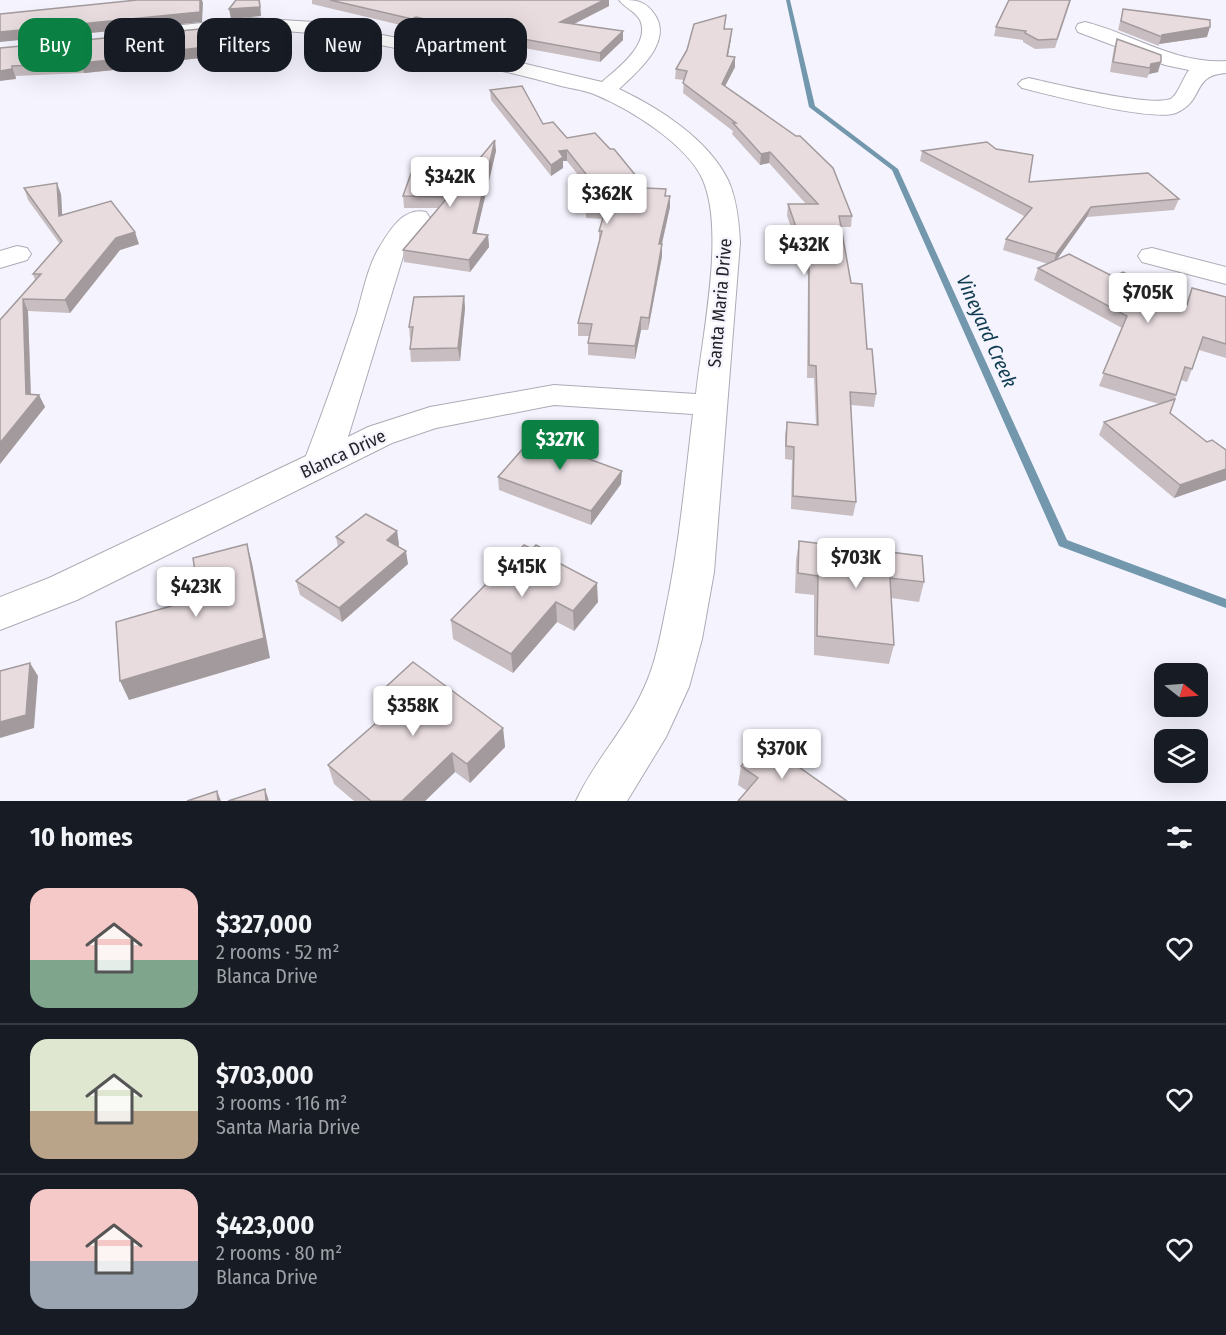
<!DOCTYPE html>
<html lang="en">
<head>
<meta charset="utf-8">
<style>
  :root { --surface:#171b24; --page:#20242c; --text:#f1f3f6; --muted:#9ea1a6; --line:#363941; --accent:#0b8043 }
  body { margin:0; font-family:"Fira Sans Condensed",sans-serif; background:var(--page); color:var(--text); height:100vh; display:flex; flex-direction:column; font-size:22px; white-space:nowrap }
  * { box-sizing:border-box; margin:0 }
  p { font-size:20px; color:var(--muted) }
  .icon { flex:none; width:33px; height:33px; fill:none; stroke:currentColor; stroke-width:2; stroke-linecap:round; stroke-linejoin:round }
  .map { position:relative; height:801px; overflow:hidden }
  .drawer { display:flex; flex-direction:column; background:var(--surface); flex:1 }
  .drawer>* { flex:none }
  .hud { position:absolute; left:18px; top:18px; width:600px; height:54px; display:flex; gap:12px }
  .needle { width:39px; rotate:107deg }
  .tools { position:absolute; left:1154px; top:663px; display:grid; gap:12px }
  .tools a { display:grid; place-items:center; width:54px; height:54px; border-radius:12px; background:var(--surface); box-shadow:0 6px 24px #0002; font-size:30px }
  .price { position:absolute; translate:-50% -51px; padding:0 14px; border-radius:6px; background:#fff; color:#222; font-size:20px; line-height:39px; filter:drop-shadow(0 2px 3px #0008) }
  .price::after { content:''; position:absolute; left:50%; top:36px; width:18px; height:14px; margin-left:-9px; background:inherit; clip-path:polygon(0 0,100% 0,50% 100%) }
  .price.active { background:var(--accent); color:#fff }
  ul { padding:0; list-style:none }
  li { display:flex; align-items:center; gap:18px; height:150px; padding:0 30px }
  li+li { border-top:2px solid var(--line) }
  li span { display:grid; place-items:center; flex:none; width:168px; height:120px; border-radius:18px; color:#555 }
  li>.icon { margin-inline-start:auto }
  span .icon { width:72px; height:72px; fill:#fffc; stroke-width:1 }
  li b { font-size:26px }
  h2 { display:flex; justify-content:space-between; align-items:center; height:72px; padding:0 30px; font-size:26px }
  .pill { padding:0 21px; border-radius:18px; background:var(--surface); box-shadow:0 6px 24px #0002; font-size:21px; line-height:54px }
  .pill.active { background:var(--accent); color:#fff }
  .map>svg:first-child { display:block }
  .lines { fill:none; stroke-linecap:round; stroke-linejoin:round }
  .stream { fill:#7398ae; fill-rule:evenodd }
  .minor-casing { stroke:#adabb5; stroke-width:2 }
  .minor { fill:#fff; fill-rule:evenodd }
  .wall { fill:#c8bdc0 }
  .shaded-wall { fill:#a29a9c }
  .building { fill:#e8dcdf; stroke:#a29a9c; stroke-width:1.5 }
  .labels { text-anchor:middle; stroke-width:4.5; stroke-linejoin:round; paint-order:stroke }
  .street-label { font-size:18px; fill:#232226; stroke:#f5f4fe }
  .water-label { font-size:20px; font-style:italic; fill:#0e3b4f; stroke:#f5f4fe }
</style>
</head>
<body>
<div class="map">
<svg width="1226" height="801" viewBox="0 0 1226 801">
  <rect width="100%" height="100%" fill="#f5f4fe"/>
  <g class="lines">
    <path class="stream" d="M786,0H790L815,106L898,169L1067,540L1226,599V608L1059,546L892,170L809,107Z"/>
    <defs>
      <g id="minor">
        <path d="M619,0C636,0 645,0 655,15C673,42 637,72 619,89C659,108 708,139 728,180C737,200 739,222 740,243L714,572L702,639L689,687L666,737L627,801H576C594,761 626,729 644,688C655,665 660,638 665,613C679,548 685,481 693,414L554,405L436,428L392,443L77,600L0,630V597L49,578L306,456C324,409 341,361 357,313C363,292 368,266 379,248C390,230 403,207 426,212L430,218L405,250L348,437L368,427L430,407L554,385L696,394C702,336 726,229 702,178C686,144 630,109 596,95C585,90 573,89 561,86C529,77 497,69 464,63C397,49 331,31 262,30C226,29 190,35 154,40L147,38L144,34L147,30L154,28L249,18L314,22L492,56L602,82C617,69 651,44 640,20C635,11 625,8 619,0Z"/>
        <path d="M1085,22C1133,34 1175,64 1226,61V73C1191,75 1205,101 1176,113C1153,122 1050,95 1022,88L1018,84L1022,80L1029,78C1051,83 1157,109 1172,98C1179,92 1183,78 1189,70L1165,65L1078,32L1076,28L1078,24Z"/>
        <path d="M17,246L27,248L31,254L27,260L0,268V251Z"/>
        <path d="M1152,248L1226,267V284L1142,262L1138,256L1142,250Z"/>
      </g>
    </defs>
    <use href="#minor" class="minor-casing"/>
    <use href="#minor" class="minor"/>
  </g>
  <g class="wall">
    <path d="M312,0H609V6L574,24L623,31V40L600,62L475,39L417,26L413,28L312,4Z"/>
    <path d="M1009,0H1071L1055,48L1035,49L1023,42V40L994,36L996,27Z"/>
    <path d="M1123,9L1207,37L1159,44V46L1118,30Z"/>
    <path d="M260,23L262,32L263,48L252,49V52L174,61V64L84,73L16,76V79L0,48L202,38V44Z"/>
    <path d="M725,29L731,39L728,56L735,67L725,86L852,216L851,227H841L851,283L876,394L874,407L851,405L856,502L853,516L791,509L792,460L785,459V435L787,422L816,425L814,378H807L808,276L787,216L788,204H806L769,163L760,165L732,134L733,131L683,93L684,80L675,79L676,69Z"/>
    <path d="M1117,39L1158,72L1149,74L1147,78L1110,72L1114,48Z"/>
    <path d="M490,90L646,188L666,196H670V207L662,244V256L648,330H641L635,359L588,355V343L589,336H578V323L599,243V231L602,219L586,218V206L591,191L567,161H563V168L551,176L491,100Z"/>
    <path d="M496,151L476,233L488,235L489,247L470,272L404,262L403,250L438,208H404L403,196L442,169H471Z"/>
    <path d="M922,151L1029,182L1179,199L1174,210L1087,217L1057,259L1114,277L1186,304L1192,288L1226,297V358L1199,350L1187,382L1181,380L1170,413L1207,442L1226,450V480L1174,498L1099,435L1104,422L1159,404L1099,386L1122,328L1034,280L1038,268L1048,264L1003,250L1006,239L1024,216L920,161Z"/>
    <path d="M24,188L61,194L62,215L139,244L120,250L70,313L28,311L31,394L39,395L45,407L0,464V320L35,280L33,274L60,244L28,200Z"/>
    <path d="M464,296L465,308L460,361L411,362L410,349L411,339H410L409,327Z"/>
    <path d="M573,440V453L621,484L591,525L499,490L498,477Z"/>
    <path d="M397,531L399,545L398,546L408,564L342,622L300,595L296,581L338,547L336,537Z"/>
    <path d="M799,541L924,582L919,602L891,598L894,645L889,664L814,655V595L795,593L796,560Z"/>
    <path d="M532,549L559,558V564L598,602L574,631L557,622L513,673L453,639L451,620Z"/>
    <path d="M376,696L503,728L505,747L470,783L455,772L425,801H354L334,784L328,765L383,717L380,715Z"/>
    <path d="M741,766L847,801L747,791L738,785Z"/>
  </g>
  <g class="shaded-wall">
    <path d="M200,0H202L203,3L202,22L0,42V32Z"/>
    <path d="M260,0L261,16L231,19L229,9Z"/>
    <path d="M604,0H609V6L560,31V22Z"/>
    <path d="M416,17L417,26L413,28L412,19Z"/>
    <path d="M260,23L262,32L263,48L252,49V52L174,61V64L84,73L81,63L172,51L200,29L202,38V48L250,40Z"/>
    <path d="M1210,27L1207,37L1159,44L1162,35Z"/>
    <path d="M732,29L731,39L726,66L727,56Z"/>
    <path d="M623,31V40L600,62V53Z"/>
    <path d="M735,57V67L721,94L722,84Z"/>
    <path d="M1161,62L1158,72L1149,74L1151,64Z"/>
    <path d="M12,66L16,79L0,81V71Z"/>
    <path d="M495,140L496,151L474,244L473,233Z"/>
    <path d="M567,150V161H563V168L551,176V165L559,151Z"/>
    <path d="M770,152L769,163L760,165L761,154Z"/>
    <path d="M57,183L61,194L63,228L59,216Z"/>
    <path d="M670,196V207L659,256V244Z"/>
    <path d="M1091,207L1087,217L1053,265L1056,254Z"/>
    <path d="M135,232L139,244L120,250L70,313L65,300L116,238Z"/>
    <path d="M488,235L489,247L470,272L469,260Z"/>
    <path d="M662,244V256L648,330L649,318Z"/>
    <path d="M464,296L465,308L460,361L458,348Z"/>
    <path d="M23,299L28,311L31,404L39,395L45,407L0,464V443L26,394Z"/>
    <path d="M641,317V330L635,359V346Z"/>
    <path d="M573,440V453L564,464V450Z"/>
    <path d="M1226,469V480L1174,498L1180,485Z"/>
    <path d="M622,471L621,484L591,525V511Z"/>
    <path d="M397,531L399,545L389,553L387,540Z"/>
    <path d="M247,544L252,563L270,658L129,700L120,681L264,638Z"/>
    <path d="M406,551L408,564L342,622L339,608Z"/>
    <path d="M597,583L598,602L574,631L573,611Z"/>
    <path d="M556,602L557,622L513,673L511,654Z"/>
    <path d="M30,663L38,676L34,728L0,738V722Z"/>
    <path d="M503,728L505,747L470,783L467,764Z"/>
    <path d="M452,753L455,772L425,801H402Z"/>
    <path d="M265,789L269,801H266Z"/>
    <path d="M217,791L221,801H218Z"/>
  </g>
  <g class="building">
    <path d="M137,0H200V12L0,32V14Z"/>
    <path d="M236,0H259L260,7L229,9Z"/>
    <path d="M330,0H604L560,22L623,31L600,53L474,30L416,17L412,19Z"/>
    <path d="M1009,0H1070L1057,39L1038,40L1025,33L1026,31L996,27Z"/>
    <path d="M1123,9L1210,20V27L1162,35V37L1121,21Z"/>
    <path d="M726,15L724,29H732L727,56L735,57L722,84L796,136H800L833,168L852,216H839L851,283L862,284L867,349H872L876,394L850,392L856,502L793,496L794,447L786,446L787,422L818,425L816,366L809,365V264L788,204H818L770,152L761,154L733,123H736L683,83L687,71L676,69L687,50L694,24Z"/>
    <path d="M260,23L261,38L250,40V42L172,51L171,54L81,63L12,66V69L0,71V48L200,29L199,47L215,27Z"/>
    <path d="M1117,39L1161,55V62L1151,64L1150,68L1113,62Z"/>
    <path d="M522,86L543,124L553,122L567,138L595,133L610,149H614L646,188L666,189L665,196H670L659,244H662L649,318L641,317L635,346L588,343L592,324L578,323L602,231H599L606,208L586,206L593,183L567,150L559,151L563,157L551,165L490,90Z"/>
    <path d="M495,140L473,233L488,235L469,260L403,250L448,197L403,196L414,165H442L441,169H471Z"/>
    <path d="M987,142L996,149L1033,155L1029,182L1148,173L1179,199L1091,207L1056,254L1006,239L1032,208L922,151Z"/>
    <path d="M57,183L59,216L111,201L135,232L116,238L65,300L23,299L26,394L39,395L0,443V320L41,274H33L62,241L24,188Z"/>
    <path d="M1069,254L1114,277L1123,272L1187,305L1192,288L1226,297V344L1203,337L1192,369L1185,367L1176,395L1103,373L1127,316L1038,268Z"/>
    <path d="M464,296L458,348L410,349L413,327H409L414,297Z"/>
    <path d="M1175,399L1170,413L1207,442L1212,440L1226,450V469L1180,485L1104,422Z"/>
    <path d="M541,428L573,440L564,450L622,471L591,511L498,477Z"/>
    <path d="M366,514L397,531L387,540L406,551L339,608L296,581L344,542L336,537Z"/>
    <path d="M799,541L922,556L924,582L890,578L894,645L817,636L818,576L798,573Z"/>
    <path d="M247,544L264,638L120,681L116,622L199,598L193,558Z"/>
    <path d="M524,545L532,549L536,545L559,558L555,561L597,583L573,611L556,602L511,654L451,620Z"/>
    <path d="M413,662L503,728L467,764L452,753L402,801H371L328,765L392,709L376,696Z"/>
    <path d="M30,663L26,715L0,722V671Z"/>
    <path d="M762,741L847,801H738L758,778L741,766Z"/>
    <path d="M265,789L266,801H228Z"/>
    <path d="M217,791L218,801H187Z"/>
  </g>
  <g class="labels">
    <g class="street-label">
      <text transform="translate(720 303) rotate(-85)" y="6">Santa Maria Drive</text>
      <text transform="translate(343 454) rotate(-25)" y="6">Blanca Drive</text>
    </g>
    <g class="water-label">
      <text transform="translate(987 331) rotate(66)" y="7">Vineyard Creek</text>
    </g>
  </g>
</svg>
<div class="tools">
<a><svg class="needle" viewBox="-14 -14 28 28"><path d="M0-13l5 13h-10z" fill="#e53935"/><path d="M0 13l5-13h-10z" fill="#9ea1a6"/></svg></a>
<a><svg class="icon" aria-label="layers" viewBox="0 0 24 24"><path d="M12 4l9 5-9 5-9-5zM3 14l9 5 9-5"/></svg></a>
</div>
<b class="price" style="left:450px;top:208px">$342K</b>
<b class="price" style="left:607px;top:225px">$362K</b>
<b class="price" style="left:804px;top:276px">$432K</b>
<b class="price" style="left:1148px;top:324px">$705K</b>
<b class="price active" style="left:560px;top:471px">$327K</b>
<b class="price" style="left:856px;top:589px">$703K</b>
<b class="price" style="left:522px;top:598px">$415K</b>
<b class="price" style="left:196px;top:618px">$423K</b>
<b class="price" style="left:413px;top:737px">$358K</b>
<b class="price" style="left:782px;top:780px">$370K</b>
<div class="hud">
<a class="pill active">Buy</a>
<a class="pill">Rent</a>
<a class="pill">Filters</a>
<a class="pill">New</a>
<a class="pill">Apartment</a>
</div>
</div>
<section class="drawer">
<h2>10 homes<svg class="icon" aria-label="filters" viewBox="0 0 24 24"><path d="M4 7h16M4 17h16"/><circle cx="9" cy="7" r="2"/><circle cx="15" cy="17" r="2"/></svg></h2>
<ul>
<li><span style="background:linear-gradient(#f6c9c9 60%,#7fa58c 0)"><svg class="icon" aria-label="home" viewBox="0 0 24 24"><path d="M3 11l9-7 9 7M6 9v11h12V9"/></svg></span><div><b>$327,000</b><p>2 rooms · 52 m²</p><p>Blanca Drive</p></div><svg class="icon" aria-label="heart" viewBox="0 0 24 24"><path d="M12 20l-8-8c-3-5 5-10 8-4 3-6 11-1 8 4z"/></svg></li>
<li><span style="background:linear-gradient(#dfe7d0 60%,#b9a48a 0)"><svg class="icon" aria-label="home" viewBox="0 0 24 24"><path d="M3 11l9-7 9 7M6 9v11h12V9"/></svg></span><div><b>$703,000</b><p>3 rooms · 116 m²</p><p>Santa Maria Drive</p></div><svg class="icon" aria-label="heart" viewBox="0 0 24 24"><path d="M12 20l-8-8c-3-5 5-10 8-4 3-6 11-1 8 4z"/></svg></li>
<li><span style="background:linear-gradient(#f6c9c9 60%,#9aa5b1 0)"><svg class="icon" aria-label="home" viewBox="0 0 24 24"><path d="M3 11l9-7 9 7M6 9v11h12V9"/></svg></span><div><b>$423,000</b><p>2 rooms · 80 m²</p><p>Blanca Drive</p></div><svg class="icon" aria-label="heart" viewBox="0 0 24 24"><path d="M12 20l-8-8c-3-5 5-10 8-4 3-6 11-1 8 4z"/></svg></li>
</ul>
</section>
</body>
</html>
